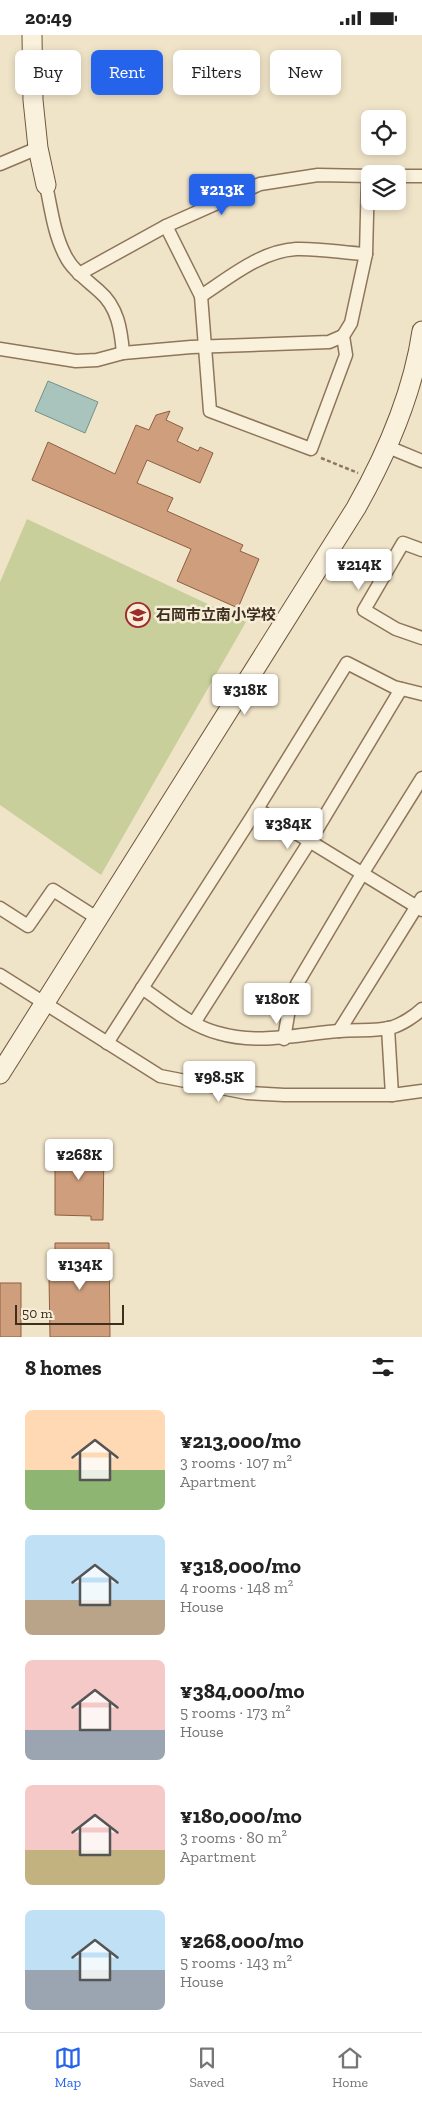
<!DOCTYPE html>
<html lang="en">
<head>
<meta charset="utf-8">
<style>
  :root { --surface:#fff; --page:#f6f6f6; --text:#222; --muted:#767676; --line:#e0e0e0; --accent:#2563eb }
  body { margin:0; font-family:"Zilla Slab","Noto Sans JP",serif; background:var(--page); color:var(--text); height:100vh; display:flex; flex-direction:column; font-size:19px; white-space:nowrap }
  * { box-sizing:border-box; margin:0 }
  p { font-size:16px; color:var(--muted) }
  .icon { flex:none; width:28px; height:28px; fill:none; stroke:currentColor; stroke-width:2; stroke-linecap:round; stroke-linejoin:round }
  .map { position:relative; height:1302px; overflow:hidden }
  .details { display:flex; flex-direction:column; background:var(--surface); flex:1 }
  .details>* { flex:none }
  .banner { position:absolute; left:15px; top:15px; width:392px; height:45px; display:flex; gap:10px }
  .controls { position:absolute; left:361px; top:75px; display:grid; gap:10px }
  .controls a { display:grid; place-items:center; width:45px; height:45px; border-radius:8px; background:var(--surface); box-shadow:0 2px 8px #0003; font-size:25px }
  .scale { position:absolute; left:15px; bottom:12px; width:109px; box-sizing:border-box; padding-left:5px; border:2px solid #3d2e20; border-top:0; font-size:14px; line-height:18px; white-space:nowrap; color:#3d2e20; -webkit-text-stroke:4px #f7eed8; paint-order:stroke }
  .price { position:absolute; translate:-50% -42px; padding:0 11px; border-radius:5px; background:#fff; color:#222; font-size:16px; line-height:32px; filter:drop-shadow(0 1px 2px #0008) }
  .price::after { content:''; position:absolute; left:50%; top:30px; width:15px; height:11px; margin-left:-8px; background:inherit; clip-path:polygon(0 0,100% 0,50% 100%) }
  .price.active { background:var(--accent); color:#fff }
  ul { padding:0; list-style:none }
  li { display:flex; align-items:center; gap:15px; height:125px; padding:0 25px }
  li span { display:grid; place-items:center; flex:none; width:140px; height:100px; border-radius:8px; color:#555 }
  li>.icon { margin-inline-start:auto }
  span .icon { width:60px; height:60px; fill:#fffc; stroke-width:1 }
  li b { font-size:21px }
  h2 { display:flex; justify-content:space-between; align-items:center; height:60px; padding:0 25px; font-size:21px }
  .tag { padding:0 18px; border-radius:8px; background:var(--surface); box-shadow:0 2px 8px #0003; font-size:18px; line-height:45px }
  .tag.active { background:var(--accent); color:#fff }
  .status { display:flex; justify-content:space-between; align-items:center; height:35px; padding:0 25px; background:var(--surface); direction:ltr }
  .status svg { height:14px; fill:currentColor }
  .tabs { display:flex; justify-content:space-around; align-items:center; height:70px; border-top:1px solid var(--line); background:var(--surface); font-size:14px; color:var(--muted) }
  .tabs a { display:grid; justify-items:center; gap:2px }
  .tabs .active { color:var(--accent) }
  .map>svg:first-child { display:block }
  .green { fill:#c9cf9b }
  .water { fill:#a9c4bc; stroke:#6f938a }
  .building { fill:#cf9f7d; stroke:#8d5f41 }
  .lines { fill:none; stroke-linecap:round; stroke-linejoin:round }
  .street-casing { stroke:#8d765c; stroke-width:15 }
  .secondary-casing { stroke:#6f573f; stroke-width:21 }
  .path { stroke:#8d765c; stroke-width:2.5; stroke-dasharray:4 2.5; stroke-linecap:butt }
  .street { stroke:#faf1dc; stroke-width:12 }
  .secondary { stroke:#faf1dc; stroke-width:19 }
  .labels { text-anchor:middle; stroke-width:5; stroke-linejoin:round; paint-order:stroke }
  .poi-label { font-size:15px; font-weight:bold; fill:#3d2e20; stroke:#f7eed8; text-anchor:start }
</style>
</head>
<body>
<div class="status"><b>20:49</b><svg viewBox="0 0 49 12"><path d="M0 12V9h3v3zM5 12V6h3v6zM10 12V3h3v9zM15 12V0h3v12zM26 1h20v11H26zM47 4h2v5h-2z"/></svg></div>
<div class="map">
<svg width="422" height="1302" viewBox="0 0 422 1302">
  <rect width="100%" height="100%" fill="#f0e4c8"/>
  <path class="green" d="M27,484L246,587L101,840L0,770V547Z"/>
  <path class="water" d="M48,346L98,367L85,398L35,376Z"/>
  <g class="building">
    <path d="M170,376L166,385L183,393L177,406L198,416L200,412L213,418L200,448L147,425L137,448L173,463L167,476L243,510L240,516L259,524L238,573L177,546L191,514L32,445L48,407L115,439L136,390L149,395L156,380Z"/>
    <path d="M51,1109H79V1113L104,1114L103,1185H91V1181L55,1180V1130H51Z"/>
    <path d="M55,1208H109L110,1302H50L49,1242H55Z"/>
    <rect x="0" y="1248" width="21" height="54"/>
  </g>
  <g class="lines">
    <defs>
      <g id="street">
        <path d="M0,129L38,113"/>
        <path d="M398,141H422"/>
        <path d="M46,150C51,173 54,199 65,220C72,235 87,245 99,256C118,272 121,295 123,318"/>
        <path d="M166,191L201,261L210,376L311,414L346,320L343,301L351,288L366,219L368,141"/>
        <path d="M79,239L166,191L260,149L318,140L370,141"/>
        <path d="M201,261C230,242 261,216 296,214C319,213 343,218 366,219"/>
        <path d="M0,314L76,326L97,325L123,318L191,312L329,307L343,301"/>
        <path d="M388,412L422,426"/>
        <path d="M422,515L403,508L364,575L396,594L422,603"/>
        <path d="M257,774L422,875"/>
        <path d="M0,873L28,891L53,855L97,883"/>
        <path d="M0,940L160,1041L247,1058L284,1060H392L422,1056"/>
        <path d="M142,953C166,969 190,991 218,998C259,1010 298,999 339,996C357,994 375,997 393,992C402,989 415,981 422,974"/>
        <path d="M194,988L310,806L401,654"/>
        <path d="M388,993L392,1060"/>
        <path d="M339,996L422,863"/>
        <path d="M284,1004L289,974L297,949L362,839L422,743"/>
        <path d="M107,1008L257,774L347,628L394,652L422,659"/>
      </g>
      <g id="secondary">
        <path d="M32,0L33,65L38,113L46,150"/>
        <path d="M0,1039L356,473C387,418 413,358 422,296"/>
      </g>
    </defs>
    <use href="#street" class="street-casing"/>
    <use href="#secondary" class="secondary-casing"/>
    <path class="path" d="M321,423L358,438"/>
    <use href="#street" class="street"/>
    <use href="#secondary" class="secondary"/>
  </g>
  <defs>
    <symbol id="school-ring" viewBox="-11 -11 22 22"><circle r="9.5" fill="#f7eed8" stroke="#9e2a2b" stroke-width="1.5"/><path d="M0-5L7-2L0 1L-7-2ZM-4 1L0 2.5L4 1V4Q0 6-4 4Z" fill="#9e2a2b"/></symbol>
  </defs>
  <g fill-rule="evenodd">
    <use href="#school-ring" x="124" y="566" width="28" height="28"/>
  </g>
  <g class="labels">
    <g class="poi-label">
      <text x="156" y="585">石岡市立南小学校</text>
    </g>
  </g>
</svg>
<div class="controls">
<a><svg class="icon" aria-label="locate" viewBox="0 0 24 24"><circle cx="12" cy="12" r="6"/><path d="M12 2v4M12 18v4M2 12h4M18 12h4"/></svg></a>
<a><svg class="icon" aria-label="layers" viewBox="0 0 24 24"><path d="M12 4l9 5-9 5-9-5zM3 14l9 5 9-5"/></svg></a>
</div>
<div class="scale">50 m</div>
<b class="price active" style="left:222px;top:181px">¥213K</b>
<b class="price" style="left:359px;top:556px">¥214K</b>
<b class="price" style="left:245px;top:681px">¥318K</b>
<b class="price" style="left:288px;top:815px">¥384K</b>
<b class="price" style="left:277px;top:990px">¥180K</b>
<b class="price" style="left:219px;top:1068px">¥98.5K</b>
<b class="price" style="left:79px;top:1146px">¥268K</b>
<b class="price" style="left:80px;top:1256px">¥134K</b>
<div class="banner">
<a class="tag">Buy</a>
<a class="tag active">Rent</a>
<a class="tag">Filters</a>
<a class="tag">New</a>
</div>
</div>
<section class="details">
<h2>8 homes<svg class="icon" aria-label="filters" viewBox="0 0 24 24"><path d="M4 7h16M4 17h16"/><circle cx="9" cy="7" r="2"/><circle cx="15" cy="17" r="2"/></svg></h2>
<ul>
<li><span style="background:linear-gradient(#ffd9b3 60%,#8fb573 0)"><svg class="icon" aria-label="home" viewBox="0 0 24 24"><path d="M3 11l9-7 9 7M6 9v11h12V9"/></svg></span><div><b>¥213,000/mo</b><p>3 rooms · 107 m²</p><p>Apartment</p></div></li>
<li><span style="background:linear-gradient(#bfe0f5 65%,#b9a48a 0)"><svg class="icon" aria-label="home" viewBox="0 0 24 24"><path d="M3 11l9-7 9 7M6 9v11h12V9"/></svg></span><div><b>¥318,000/mo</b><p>4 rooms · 148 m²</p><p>House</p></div></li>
<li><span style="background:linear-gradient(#f6c9c9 70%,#9aa5b1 0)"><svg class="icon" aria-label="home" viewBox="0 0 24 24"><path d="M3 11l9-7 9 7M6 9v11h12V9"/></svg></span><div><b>¥384,000/mo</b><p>5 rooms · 173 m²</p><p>House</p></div></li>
<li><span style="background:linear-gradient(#f6c9c9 65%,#c2b280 0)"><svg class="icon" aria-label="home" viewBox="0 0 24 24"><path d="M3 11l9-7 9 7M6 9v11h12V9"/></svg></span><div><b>¥180,000/mo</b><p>3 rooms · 80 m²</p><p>Apartment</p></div></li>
<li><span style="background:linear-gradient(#bfe0f5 60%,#9aa5b1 0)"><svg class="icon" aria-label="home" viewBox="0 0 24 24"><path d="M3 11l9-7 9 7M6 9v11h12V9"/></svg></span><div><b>¥268,000/mo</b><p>5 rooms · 143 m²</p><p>House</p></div></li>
</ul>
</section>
<nav class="tabs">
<a class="active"><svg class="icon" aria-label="map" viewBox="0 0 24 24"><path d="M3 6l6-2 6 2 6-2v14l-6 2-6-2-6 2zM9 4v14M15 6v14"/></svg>Map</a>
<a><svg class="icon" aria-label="saved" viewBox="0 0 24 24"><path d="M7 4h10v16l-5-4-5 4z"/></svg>Saved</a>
<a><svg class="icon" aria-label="home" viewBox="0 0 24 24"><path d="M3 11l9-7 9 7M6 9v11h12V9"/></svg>Home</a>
</nav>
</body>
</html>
